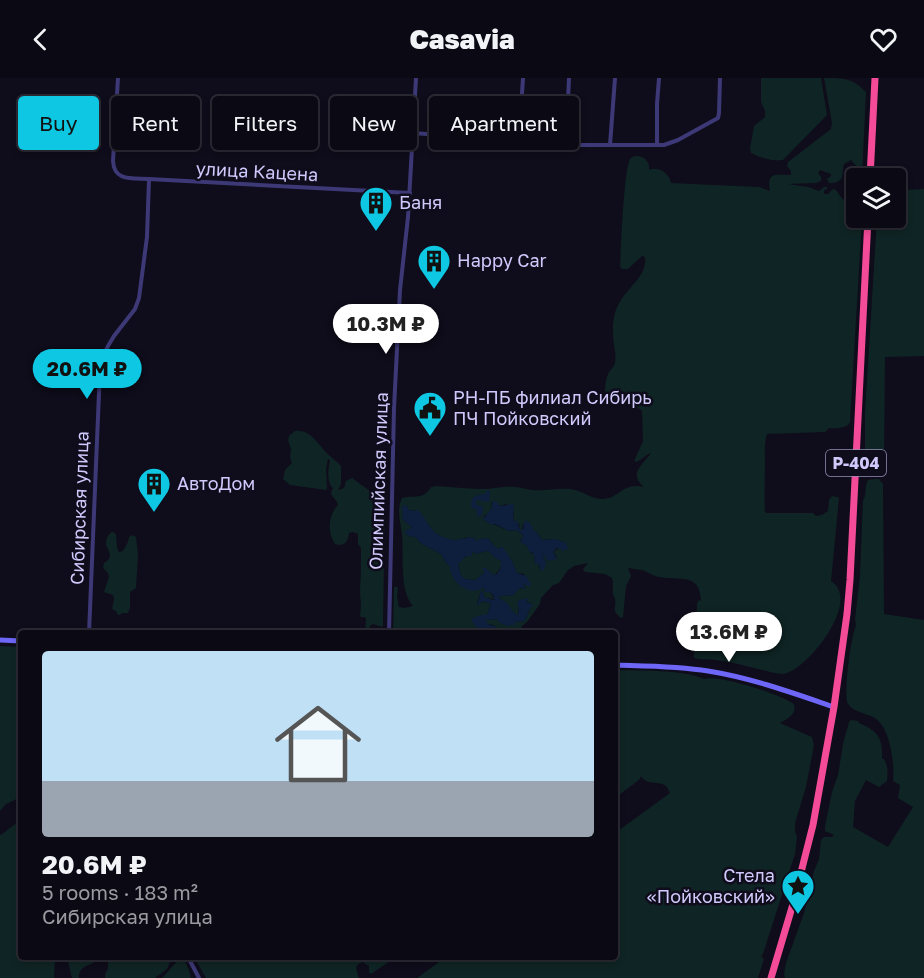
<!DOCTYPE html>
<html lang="en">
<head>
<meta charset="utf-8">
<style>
  :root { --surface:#0b0914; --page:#14121d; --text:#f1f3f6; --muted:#9a9aa0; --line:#2b2a34; --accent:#0ec8e3 }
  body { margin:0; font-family:"Golos Text",sans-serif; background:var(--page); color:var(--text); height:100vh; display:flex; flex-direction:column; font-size:22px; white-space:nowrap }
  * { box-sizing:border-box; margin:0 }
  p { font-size:20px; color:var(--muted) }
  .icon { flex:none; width:33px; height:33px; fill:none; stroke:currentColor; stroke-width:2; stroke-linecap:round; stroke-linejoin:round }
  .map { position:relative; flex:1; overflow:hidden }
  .sheet { position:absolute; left:18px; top:552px; width:600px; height:330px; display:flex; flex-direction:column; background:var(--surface); border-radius:6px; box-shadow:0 3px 9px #0003,0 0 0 2px var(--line) }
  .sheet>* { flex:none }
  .guide { position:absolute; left:18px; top:18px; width:600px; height:54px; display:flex; gap:12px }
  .buttons { position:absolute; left:846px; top:90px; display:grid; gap:12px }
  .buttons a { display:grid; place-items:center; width:60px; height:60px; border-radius:6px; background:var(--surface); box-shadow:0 3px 9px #0003,0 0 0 2px var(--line); font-size:30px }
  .price { position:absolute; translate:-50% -51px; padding:0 14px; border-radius:21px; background:#fff; color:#222; font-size:20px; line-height:39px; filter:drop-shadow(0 2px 3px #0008) }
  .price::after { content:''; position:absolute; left:50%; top:36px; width:18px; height:14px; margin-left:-9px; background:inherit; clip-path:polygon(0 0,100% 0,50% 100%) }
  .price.active { background:var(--accent); color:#111 }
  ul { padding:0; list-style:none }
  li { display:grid; align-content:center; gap:12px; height:318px; padding:0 24px }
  li span { display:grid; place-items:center; height:186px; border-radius:6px; color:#555 }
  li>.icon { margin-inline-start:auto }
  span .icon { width:108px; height:108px; fill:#fffc; stroke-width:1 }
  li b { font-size:26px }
  .tag { padding:0 21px; border-radius:6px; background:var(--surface); box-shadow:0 3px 9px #0003,0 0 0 2px var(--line); font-size:21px; line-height:54px }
  .tag.active { background:var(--accent); color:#111 }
  header { display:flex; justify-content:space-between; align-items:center; height:78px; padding:0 24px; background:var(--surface); font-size:27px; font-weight:800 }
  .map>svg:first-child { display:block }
  .green { fill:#0f2424; fill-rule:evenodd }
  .water { fill:#0e1f3d; fill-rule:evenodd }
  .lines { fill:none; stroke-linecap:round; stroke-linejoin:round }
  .street { stroke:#3d3977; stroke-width:4 }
  .secondary { stroke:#6d66f6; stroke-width:5 }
  .highway { stroke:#f44b98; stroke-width:7 }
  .labels { text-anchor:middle; stroke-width:5; stroke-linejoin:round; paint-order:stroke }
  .shield { fill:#0f0c1b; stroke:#9690b8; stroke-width:1.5 }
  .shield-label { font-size:16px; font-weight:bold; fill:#d0c9fc }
  .street-label { font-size:18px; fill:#d0c9fc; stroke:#0f0c1b }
  .poi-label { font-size:18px; fill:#d0c9fc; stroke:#0f0c1b; text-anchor:start }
</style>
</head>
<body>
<header><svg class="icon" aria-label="back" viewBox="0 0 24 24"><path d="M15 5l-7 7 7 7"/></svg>Casavia<svg class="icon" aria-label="heart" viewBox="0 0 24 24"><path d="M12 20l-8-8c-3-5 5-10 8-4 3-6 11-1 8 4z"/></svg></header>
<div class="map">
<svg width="924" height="900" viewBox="0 0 924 900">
  <rect width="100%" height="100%" fill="#0f0c1b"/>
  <g class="green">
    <path d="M761,0H821L827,37L783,82C775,84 758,79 751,75L750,70L754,48L765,39V33L761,24Z"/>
    <path d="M824,0C845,0 852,0 866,14L862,100H858V90L851,82L844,86C841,97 846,105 829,105L827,101L831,98V96L820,92L818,95L821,99V103L816,105L788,106L808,109L819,113L824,109H827V111L824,112V116H828L833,111L836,112C843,121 844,128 856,119V140H862L850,344C848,350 836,351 829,350L825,354L767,356C764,365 765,376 765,385C765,401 764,418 765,434L767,435H813L816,438L822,437L828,433L829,422L832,418L837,419L839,420L831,503C862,522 809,591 784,596C778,596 771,594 766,593C749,589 733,584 716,582C708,581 701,582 694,580V576L697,526L699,522L701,523C700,494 680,503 659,499C653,498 648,494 642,492C637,491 632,491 628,490L631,498L626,508L623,539L621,540C610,530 617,532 615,521C615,519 613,518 613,516C612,511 614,506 612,500L605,496L585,494L583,491L588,485L574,488L568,492L559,505L553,507L541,520L540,526L527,544L522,548L520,555H499L493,547L488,546L485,542L497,541C507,549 502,547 515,546V544L524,543C529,537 528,532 532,526L528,524L526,522L519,523L518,537L515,536L499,520L500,518L513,517L518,511L526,510L523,505L529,508L524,496L517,495L512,483L500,469L499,471L494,468L488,460L476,463L474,460L469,459L458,462H447L435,455L425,442L422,437L416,433L409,432L406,427L402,429L403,442L412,449L405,454L409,458L415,459L422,466L441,476L446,485L450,488L452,496L481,510L483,508L485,514H490L495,521L485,520L481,513L477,526L483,523L491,526L487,537H481L477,539C476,549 478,551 487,555H393L394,509H398L397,519L399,529L404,530L413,528C399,513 404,477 402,457C401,445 396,432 402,420C414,417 424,422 431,409L436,408C453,409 470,411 487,411C496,410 506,408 515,409C521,409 527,412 533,412C545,413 558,410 570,411C581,412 590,420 601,421C619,422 621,404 644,409C628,395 642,388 651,375C645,377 641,383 635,384V381L643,363L642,333C639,330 625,322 620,322C617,322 614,323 611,323L605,319C605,311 605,303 608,296C610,292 614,289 615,285C616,279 615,273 614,267C612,251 612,235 621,222C629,208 647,198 645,179L642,178L628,191H622L620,188C621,174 624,84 631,80C640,74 651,83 649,92C658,88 669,95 671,105L759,109L770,113C766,93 776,97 791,97V93L787,88L788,84L831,51L832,45ZM491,424L500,428L506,426L514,433L513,442L519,446L520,453L522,451L523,446H530L533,453H536L542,462L555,461L566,465L561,470H559L553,474L557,479L548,483L544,476L543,480L545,483V489L540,491L538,485L535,486L534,476L531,475L527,468L520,463L523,459L522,456L516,452L509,453L484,442V438L489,435L492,430Z"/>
    <path d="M360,30L378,31V38L359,37Z"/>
    <path d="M896,110L903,112L924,111V278L885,279L884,384L875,391H870L866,388L865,380V335L877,140H896Z"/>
    <path d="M295,353C312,351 319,369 330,378C334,382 338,384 341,388V406L338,412L344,410L346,403L352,400L374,416H383L385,419L383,548L382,549L373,546L370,548L369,555H365L366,541L365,539H361L360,537C362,528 360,520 360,511C361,498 361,484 361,470L358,466V456L353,454L349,455C348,464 344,469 335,466C327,455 328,437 338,427L337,424L331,416L332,411H334C326,405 328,391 330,382L328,381L326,391L327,410L326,412L290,407L283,401L285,392L292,385L290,379L291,371L288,362L289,358Z"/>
    <path d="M874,401H879L883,406L884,536L924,542V900H785L784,896L786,885L804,835L814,793L819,781L821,762L824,759H832L834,757L825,753V748L832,714L838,697L843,666L849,644L851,642L858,643L859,645C878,653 883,660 882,681H884C888,687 888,696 887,703L879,709L866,702L855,723L853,749L888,769L913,729L898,720L900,707L893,703C895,686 890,647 873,639C865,635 853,634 848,626C843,618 851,556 856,548L855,541L860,498L863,422C867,417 864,409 868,402Z"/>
    <path d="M112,454L115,455C118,461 115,468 119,474L123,473L128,464L129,459L132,457L136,459L138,477L136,510L130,514V530L128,535H122L120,537H118L116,533L112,531L114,521L113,517L104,514L109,499L108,495L103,490L104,485C114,480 109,474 106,467C106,461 107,457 112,454Z"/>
    <path d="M486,473C492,474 494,480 501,483V489L496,496L493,497L488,492L475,502L465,501L461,497L458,486L464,480L474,474L476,476Z"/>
    <path d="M0,568L21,569V719L6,726L0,733Z"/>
    <path d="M615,592C640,593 681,591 704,601C719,596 779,616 794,626C797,637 788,640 780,645L812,659L814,667L806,709L795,745V753L797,759L795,776L763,876L761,878L764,881L758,900H417L446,879H615V755L670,715C665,698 649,711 641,698L639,702L615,720Z"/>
    <path d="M19,745H21V879H55L54,900H0V757C7,754 12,746 19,745Z"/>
    <path d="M67,879H101C94,888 78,886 79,900H72Z"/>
    <path d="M108,879H175L170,884L167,891L155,900H105V896L108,891Z"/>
    <path d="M181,879H183L189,892L191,900H162Z"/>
    <path d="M194,879H396L371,896L369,894V888L363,884L358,886L356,890L359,900H206Z"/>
  </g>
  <g class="water">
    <path d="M488,412L490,414L489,424L477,422L476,423L477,427L482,428L483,430L482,437L477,439L476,430L473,431L471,428L472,421L477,417L485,416L486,414Z"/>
    <path d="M492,423L497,424L500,428L514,426L513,442L517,443L520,452L523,451L524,444L528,443L532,448L533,453H536L542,462L555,461L566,465L568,471L561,473V470H557L553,474L557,481L548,483L544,477L543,480C547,482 546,489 544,492L541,493L539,486H535L534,476L528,472L527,468L520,464L523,459L522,456L516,452L509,453L495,446L490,447L489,445L483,441L492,430Z"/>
    <path d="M404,427H406L409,432L415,433L417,432L420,434C432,451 435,461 458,462L461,460L464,461L469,459L474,460L476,463L480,461L488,460L494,468L499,471L502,468C507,475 514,485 517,495L526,498L531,506L529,509L523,505L526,511L520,510L513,517L500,518L499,520L507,525L515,536L518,537L519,530L517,525L519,522L528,520L529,521L526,523L533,527C527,532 529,538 524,543L515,544V547H510L508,548L500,545L497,541L486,542L488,546L496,549L499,555C486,555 475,552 471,541L481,537H487L491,526L483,523L477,528L481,513L484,514L483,517L486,520L494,522V518L490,514H485L483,509C474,517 461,511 454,501C452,498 452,495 450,492V488L446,485L441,476L422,466L415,459L409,458L404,454L412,449L403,442L402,429ZM486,473C492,474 493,480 501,483V489L497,496L493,497L486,490H483L484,495L475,502L465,501L461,497L458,486L466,478H472V475L474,474L476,476Z"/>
  </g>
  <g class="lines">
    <g class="street">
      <path d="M118,0L113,83C114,104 133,100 149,101L410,115"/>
      <path d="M413,55L576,67H664L678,62L718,40L719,35L720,0"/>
      <path d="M519,62L523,0"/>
      <path d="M566,66L569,0"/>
      <path d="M610,67L615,0"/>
      <path d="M657,67V26L659,0"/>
      <path d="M89,555L100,291L101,283L108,268L114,258L135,231L139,220L147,159L149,101"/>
      <path d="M389,555L394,330L400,212L408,139L416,0"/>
      <path d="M188,879L199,900"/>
    </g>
    <g class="secondary">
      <path d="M0,562L21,563"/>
      <path d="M615,587C646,588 678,588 708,593C752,600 793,615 834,629"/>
    </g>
    <g class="highway">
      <path d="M870,100L875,0"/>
      <path d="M771,900L793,826L813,747L834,629L847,536L850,502L868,140"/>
    </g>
  </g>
  <defs>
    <symbol id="building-pin" viewBox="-11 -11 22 30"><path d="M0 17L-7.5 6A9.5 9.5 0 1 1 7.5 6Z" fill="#0ec8e3" stroke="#0f0c1b"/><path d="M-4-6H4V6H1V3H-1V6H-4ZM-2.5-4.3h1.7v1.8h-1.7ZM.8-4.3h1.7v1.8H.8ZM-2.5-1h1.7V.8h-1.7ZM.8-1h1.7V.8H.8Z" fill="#111"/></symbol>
    <symbol id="civic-pin" viewBox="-11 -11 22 30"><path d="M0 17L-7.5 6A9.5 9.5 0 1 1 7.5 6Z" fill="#0ec8e3" stroke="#0f0c1b"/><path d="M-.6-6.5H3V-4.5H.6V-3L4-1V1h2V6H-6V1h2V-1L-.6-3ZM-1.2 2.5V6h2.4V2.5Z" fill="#111"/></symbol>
    <symbol id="sight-pin" viewBox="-11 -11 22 30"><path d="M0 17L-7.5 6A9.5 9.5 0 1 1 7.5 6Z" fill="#0ec8e3" stroke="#0f0c1b"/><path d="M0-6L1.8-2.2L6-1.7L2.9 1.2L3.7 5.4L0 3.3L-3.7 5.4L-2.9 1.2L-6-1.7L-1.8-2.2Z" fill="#111"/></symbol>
  </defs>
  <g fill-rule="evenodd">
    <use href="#building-pin" x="357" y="106" width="38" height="52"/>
    <use href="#building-pin" x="415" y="164" width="38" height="52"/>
    <use href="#civic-pin" x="411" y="311" width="38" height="52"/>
    <use href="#building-pin" x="135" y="387" width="38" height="52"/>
    <use href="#sight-pin" x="779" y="789" width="38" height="52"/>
  </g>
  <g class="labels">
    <rect class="shield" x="826" y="372" width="60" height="26" rx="4.5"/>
    <g class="shield-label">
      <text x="856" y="391">Р-404</text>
    </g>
    <g class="street-label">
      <text transform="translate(257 94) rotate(3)" y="6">улица Кацена</text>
      <text transform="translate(379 403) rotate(-88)" y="6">Олимпийская улица</text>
      <text transform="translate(80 430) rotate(-88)" y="6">Сибирская улица</text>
    </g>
    <g class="poi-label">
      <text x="399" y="131">Баня</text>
      <text x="457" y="189">Happy Car</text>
      <text x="453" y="326">РН-ПБ филиал Сибирь<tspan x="453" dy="21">ПЧ Пойковский</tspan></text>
      <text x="177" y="412">АвтоДом</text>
      <text x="775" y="804" text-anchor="end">Стела<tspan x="775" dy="21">«Пойковский»</tspan></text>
    </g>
  </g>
</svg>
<div class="buttons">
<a><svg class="icon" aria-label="layers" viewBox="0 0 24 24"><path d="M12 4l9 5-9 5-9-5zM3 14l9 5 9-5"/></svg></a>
</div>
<b class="price" style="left:386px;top:277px">10.3M ₽</b>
<b class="price active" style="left:87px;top:322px">20.6M ₽</b>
<b class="price" style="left:729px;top:585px">13.6M ₽</b>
<div class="guide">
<a class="tag active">Buy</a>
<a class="tag">Rent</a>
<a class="tag">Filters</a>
<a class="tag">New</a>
<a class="tag">Apartment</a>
</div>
<section class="sheet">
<ul>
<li><span style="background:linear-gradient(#bfe0f5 70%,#9aa5b1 0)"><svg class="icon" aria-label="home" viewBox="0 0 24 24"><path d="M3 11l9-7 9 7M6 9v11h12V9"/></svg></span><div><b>20.6M ₽</b><p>5 rooms · 183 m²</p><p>Сибирская улица</p></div></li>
</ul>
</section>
</div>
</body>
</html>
